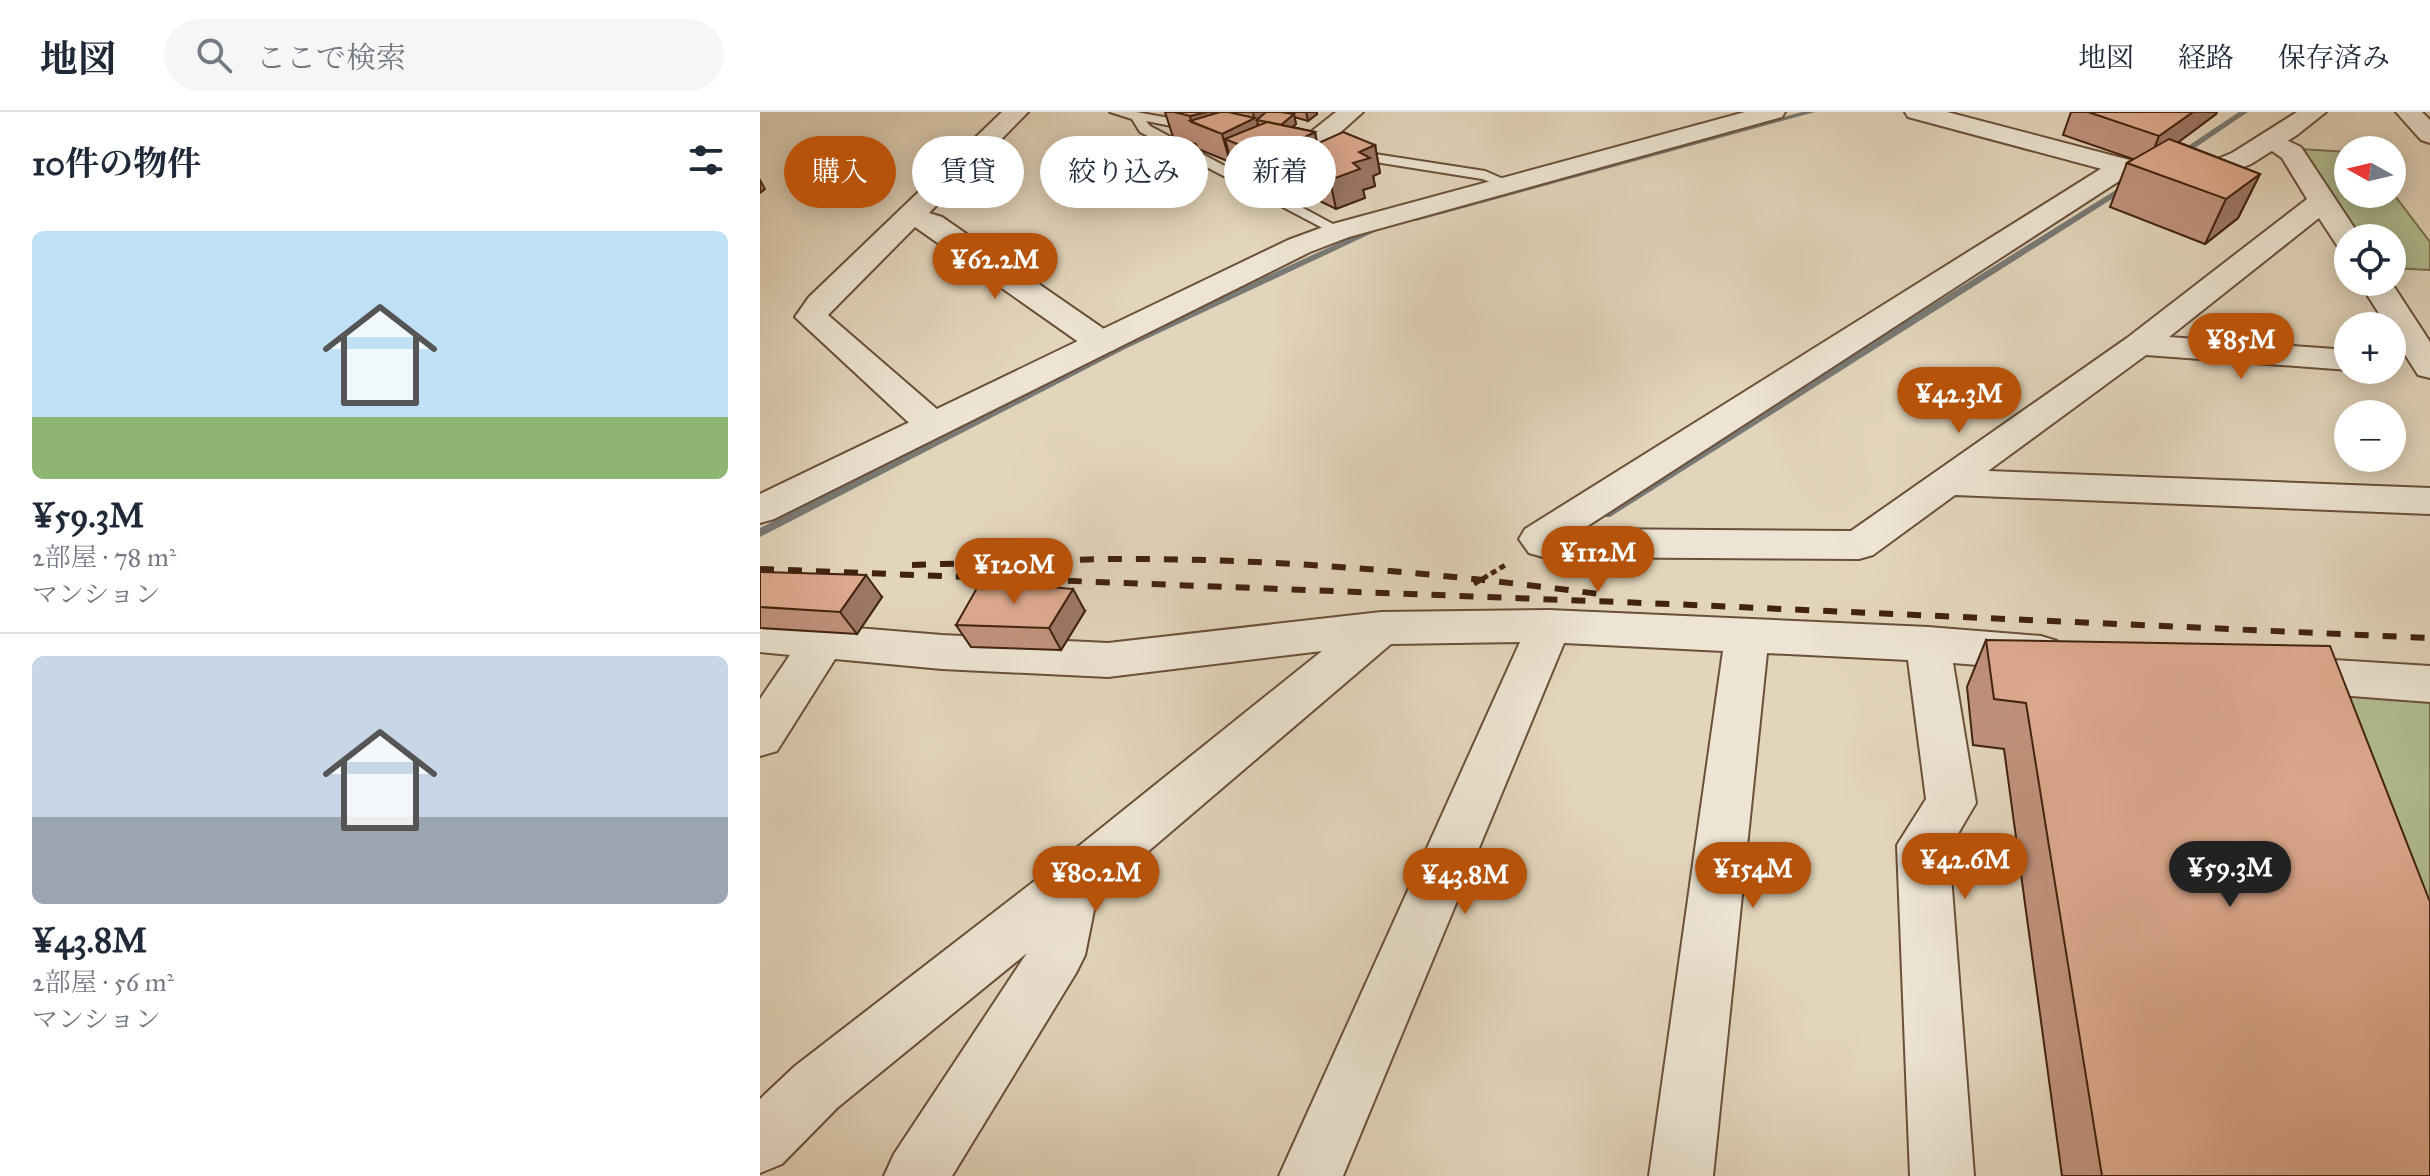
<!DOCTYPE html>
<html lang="ja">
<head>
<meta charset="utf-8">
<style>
  :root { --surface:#fff; --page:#f6f6f7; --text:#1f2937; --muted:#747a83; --line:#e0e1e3; --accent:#b45309 }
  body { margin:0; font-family:"IM FELL Great Primer","Noto Serif JP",serif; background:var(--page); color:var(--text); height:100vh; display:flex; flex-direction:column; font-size:30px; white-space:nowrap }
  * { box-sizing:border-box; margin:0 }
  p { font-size:26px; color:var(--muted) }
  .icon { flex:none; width:44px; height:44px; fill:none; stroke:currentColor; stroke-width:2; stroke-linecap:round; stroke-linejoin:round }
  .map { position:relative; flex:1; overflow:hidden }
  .details { display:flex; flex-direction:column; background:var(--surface); width:760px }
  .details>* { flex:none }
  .guide { position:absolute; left:24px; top:24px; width:760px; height:72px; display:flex; gap:16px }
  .needle { width:52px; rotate:278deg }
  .buttons { position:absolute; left:1574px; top:24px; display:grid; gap:16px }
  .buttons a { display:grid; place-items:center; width:72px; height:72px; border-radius:50%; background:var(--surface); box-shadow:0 4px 20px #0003; font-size:40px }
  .price { position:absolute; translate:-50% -68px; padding:0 18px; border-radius:28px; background:var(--accent); color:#fff; font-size:26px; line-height:52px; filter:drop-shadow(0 2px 4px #0008) }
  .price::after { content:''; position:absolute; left:50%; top:48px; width:24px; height:18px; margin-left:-12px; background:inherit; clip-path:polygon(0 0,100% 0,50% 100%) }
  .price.active { background:#222; color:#fff }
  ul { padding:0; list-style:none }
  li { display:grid; align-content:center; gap:16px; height:424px; padding:0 32px }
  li+li { border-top:2px solid var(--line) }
  li span { display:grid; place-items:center; height:248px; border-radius:12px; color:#555 }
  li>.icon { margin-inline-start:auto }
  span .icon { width:144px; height:144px; fill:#fffc; stroke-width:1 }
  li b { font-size:34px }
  h2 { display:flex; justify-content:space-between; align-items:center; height:96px; padding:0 32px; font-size:34px }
  .pill { padding:0 28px; border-radius:36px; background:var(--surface); box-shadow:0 4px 20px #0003; font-size:28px; line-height:72px }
  .pill.active { background:var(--accent); color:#fff }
  header { display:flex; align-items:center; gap:48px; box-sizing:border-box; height:112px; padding:0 40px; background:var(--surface); border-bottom:2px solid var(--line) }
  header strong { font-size:38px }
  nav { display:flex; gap:44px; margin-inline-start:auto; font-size:28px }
  .search { width:560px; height:72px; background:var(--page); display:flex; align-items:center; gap:20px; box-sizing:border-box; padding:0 28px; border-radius:44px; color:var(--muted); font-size:30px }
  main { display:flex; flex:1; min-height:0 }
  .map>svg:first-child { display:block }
  .green { fill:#b2be92; stroke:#7a7050; stroke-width:2 }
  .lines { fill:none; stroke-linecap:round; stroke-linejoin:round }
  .stream { fill:#787a76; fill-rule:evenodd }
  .service-casing { stroke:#6a4f39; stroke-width:4 }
  .minor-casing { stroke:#6a4f39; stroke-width:4 }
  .tertiary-casing { stroke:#6a4f39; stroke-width:4 }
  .path { stroke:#41220e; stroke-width:5; stroke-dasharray:6 4; stroke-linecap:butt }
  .service { fill:#ede4d3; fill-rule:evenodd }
  .minor { fill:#ede4d3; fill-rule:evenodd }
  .tertiary { fill:#ede4d3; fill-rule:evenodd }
  .rail { stroke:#41220e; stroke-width:6; stroke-dasharray:14 14; stroke-linecap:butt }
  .wall { fill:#c0927c; stroke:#41220e; stroke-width:2 }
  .shaded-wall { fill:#9c7765; stroke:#41220e; stroke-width:2 }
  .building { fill:#dfaa90; stroke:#41220e; stroke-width:2 }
</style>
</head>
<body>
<header>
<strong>地図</strong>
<div class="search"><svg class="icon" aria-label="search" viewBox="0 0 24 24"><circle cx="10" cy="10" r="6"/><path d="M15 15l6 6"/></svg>ここで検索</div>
<nav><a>地図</a><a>経路</a><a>保存済み</a></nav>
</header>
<main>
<section class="details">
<h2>10件の物件<svg class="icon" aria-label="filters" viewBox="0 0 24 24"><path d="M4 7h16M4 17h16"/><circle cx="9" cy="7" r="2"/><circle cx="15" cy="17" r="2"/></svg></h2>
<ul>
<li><span style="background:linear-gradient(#bfe0f5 75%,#8fb573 0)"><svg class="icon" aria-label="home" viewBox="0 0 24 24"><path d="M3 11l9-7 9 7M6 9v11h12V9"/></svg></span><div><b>¥59.3M</b><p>2部屋 · 78 m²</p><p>マンション</p></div></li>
<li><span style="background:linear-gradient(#c9d6e8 65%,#9aa5b1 0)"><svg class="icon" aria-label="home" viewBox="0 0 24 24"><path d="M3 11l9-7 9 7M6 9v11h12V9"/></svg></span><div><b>¥43.8M</b><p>2部屋 · 56 m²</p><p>マンション</p></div></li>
</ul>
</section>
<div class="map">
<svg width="1670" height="1064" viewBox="0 0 1670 1064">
  <rect width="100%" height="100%" fill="#e3d5bb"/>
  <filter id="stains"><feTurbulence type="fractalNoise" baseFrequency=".0025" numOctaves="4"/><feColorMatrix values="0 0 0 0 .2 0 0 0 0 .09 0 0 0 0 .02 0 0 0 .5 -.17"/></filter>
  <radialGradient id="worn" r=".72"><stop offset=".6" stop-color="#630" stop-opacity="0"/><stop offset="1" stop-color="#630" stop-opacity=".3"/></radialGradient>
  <g class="green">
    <path d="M1540,37L1588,40V82L1632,80L1670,130V158L1632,156V126H1600Z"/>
    <path d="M1540,563L1670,572V909Z"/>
  </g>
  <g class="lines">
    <g class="stream">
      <path d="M1042,0H1055L656,109L648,107Z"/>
      <path d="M1479,0H1488L1417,48L1410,46Z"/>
      <path d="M1367,71L1374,73L850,405H842L840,402L842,399Z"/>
      <path d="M615,114L623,116L365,237L0,425V416L357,233Z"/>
    </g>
    <defs>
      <g id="service">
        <path d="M350,0H376L442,12V18L437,19L386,9L390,14L586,119L584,122H574L380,20L372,7Z"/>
        <path d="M589,38L725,59L755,72L748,76L722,67L584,45L582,42Z"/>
      </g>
      <g id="minor">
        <path d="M242,0H268L169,101L182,105L354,224L359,231L354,238L342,241L330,238L155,115L68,203L186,305L191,313L186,321L173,324L160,321L35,205L49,185Z"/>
        <path d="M576,0H603L556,42H538L534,36L538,30Z"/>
        <path d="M1636,0H1662L1670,8V31L1661,28Z"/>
        <path d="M1511,21L1541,35L1601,126H1588V138L1578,135L1559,106L1409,225L1588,238L1589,258L1386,243L1228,359L1670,376V402L1195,383L1113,443L1099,447L783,445L769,441L759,427L765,417L1355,48H1373L1377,54L1373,60L823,417L1091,419L1367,226L1547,87L1522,46L1498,29L1502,23Z"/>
        <path d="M1599,170H1631L1670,230V266L1658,263L1632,222V214H1627Z"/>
        <path d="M789,498L1168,515L1281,524L1297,529L1303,541L1297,553L1281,558L1193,551L1216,691L1189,737L1214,1064H1150L1137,733L1166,687L1148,548L1007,541L953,1064H889L963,539L804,531L583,1064H519L760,530L631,532L337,783L325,843L316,861L192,1064H124L134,1042L267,841L77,996L22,1052L0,1061V987L35,954L294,754L562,539L348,565L182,557L75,547L17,639L0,644V587L30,543L0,540V508L182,523L348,531L621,500Z"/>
        <path d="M1525,545L1670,554V590L1525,579L1509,574L1502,562L1509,550Z"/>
      </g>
      <g id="tertiary">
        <path d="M985,0H1025L1022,5L589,125L550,140L14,407L0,411V382L528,128L569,113Z"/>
        <path d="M1145,0H1187L1381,51L1422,56L1443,53L1472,41L1537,0H1566L1537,23L1491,52L1460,65L1422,72L1379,67L1148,5Z"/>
      </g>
    </defs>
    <use href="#service" class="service-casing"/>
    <use href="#minor" class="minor-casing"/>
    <use href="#tertiary" class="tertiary-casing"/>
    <path class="path" d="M714,472L747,452"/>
    <use href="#service" class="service"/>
    <use href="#minor" class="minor"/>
    <use href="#tertiary" class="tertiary"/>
    <g class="rail">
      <path d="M152,453C219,451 286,448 353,447C515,446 679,461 839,482"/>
      <path d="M0,457L910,492L1670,526"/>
    </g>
  </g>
  <g class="wall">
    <path d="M405,0H557V2L548,9L534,5L536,12L532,15L555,20L557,32L615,33L620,61L613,64L615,74L603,78L605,86L576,97L531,75L529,64L512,73L473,55L471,49L470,50L438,37L436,32L413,25Z"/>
    <path d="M1311,0H1457L1456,2L1418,30L1500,62L1478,106L1445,132L1350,95L1367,51L1373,47L1303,23Z"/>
    <path d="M0,460L122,485L97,522L0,516Z"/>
    <path d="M325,499L301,538L211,535L196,513Z"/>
    <path d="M1226,528L1670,1064H1302L1244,637L1213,633L1207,575Z"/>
  </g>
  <g class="shaded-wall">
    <path d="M447,0H452L457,20L431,10L430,4Z"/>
    <path d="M493,0H512L497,8L498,12L497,13L502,34L465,27L471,49L470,50L462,22L494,6Z"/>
    <path d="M546,0H557V2L548,9Z"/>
    <path d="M1433,0H1457L1456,2L1388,53L1399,24Z"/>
    <path d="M534,2L536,12L524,23L521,13Z"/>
    <path d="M555,20L560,48L525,46L529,64L512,73L506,44Z"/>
    <path d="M615,33L620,61L613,64L615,74L603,78L605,86L576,97L570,68L593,51L599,40Z"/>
    <path d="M1500,62L1478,106L1445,132L1466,87Z"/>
    <path d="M0,68L5,77L0,81Z"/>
    <path d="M106,463L122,485L97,522L80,500Z"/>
    <path d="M313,477L325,499L301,538L289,516Z"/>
  </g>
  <g class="building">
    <path d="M414,0H447L430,4Z"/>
    <path d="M460,0H468L495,6L462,22L430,9Z"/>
    <path d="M506,0H521L534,2L521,13L497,8Z"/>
    <path d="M1328,0H1433L1399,24Z"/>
    <path d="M507,10L555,20L506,44L465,27Z"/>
    <path d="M583,20L615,33L599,40L610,46L593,51L600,57L570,68L525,46Z"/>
    <path d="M1409,27L1500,62L1466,87L1367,51Z"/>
    <path d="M0,460L106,463L80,500L0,495Z"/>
    <path d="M221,469L313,477L289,516L196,513Z"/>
    <path d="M1226,528L1570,534L1670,790V1064H1342L1266,591L1234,587Z"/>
  </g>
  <rect width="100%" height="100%" filter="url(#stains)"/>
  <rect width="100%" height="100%" fill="url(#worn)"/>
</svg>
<div class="buttons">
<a><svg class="needle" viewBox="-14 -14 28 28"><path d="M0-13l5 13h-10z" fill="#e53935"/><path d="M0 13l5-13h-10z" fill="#747a83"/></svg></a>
<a><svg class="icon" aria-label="locate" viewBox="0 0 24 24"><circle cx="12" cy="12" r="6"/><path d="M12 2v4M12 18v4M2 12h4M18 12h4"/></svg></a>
<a>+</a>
<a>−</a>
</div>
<b class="price" style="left:235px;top:189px">¥62.2M</b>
<b class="price" style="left:1481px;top:269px">¥85M</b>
<b class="price" style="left:1199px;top:323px">¥42.3M</b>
<b class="price" style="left:838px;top:482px">¥112M</b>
<b class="price" style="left:254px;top:494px">¥120M</b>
<b class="price" style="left:1205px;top:789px">¥42.6M</b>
<b class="price active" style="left:1470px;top:797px">¥59.3M</b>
<b class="price" style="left:993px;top:798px">¥154M</b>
<b class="price" style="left:336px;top:802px">¥80.2M</b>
<b class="price" style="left:705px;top:804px">¥43.8M</b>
<div class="guide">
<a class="pill active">購入</a>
<a class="pill">賃貸</a>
<a class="pill">絞り込み</a>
<a class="pill">新着</a>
</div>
</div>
</main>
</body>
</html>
